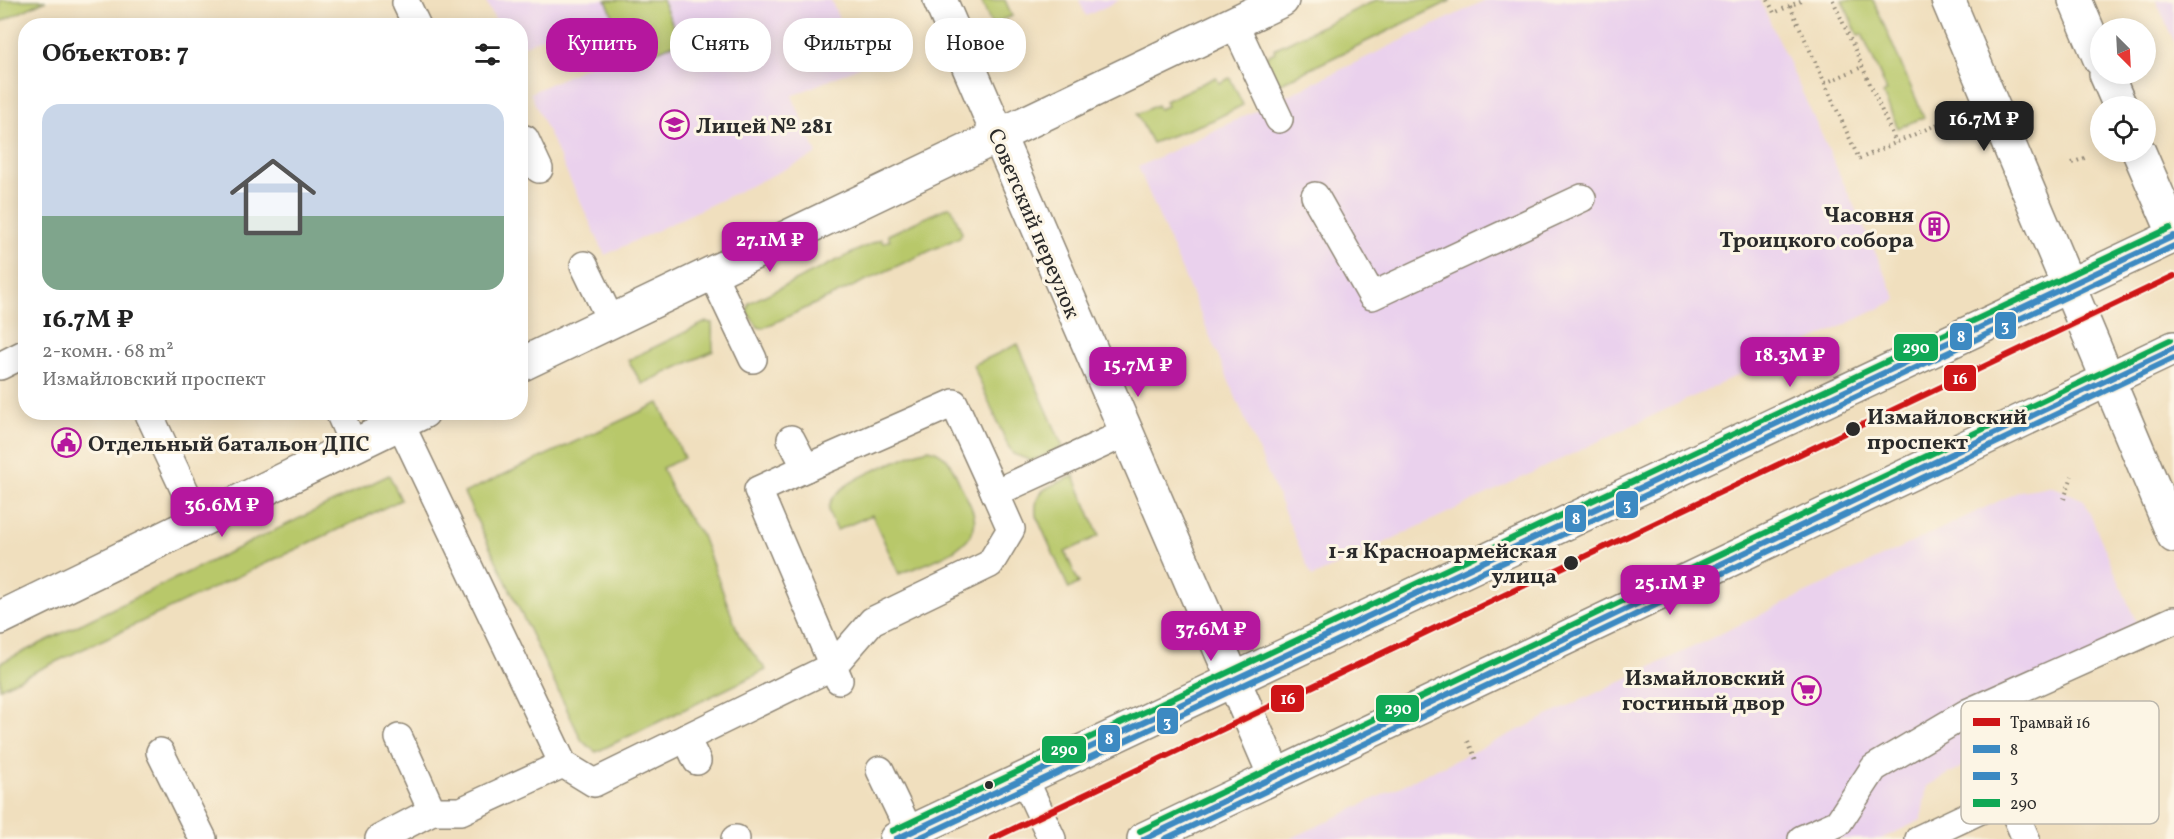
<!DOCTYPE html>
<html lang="ru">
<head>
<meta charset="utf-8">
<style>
  :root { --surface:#fff; --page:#f6f6f6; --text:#222; --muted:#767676; --accent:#b5179e }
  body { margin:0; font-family:Vollkorn,serif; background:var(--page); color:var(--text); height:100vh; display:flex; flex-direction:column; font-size:22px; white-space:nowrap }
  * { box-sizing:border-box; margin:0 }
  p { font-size:20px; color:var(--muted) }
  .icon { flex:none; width:33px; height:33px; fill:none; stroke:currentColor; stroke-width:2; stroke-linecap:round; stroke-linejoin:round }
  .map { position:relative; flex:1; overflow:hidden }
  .side { position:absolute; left:18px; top:18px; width:510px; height:402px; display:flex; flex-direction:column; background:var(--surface); border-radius:24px; box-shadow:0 3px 15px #0003 }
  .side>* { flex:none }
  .guide { position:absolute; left:546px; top:18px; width:570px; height:54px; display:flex; gap:12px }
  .needle { width:39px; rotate:156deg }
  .tools { position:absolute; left:2090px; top:18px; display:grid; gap:12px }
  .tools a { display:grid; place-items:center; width:66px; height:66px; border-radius:50%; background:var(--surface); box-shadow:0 3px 15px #0003; font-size:30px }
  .price { position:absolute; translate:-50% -51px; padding:0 14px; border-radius:12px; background:var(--accent); color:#fff; font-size:20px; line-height:39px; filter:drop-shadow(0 2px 3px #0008) }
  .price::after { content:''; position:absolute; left:50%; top:36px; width:18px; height:14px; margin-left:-9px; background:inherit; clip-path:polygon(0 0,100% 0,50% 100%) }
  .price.selected { background:#222; color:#fff }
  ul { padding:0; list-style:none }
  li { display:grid; align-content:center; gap:12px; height:318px; padding:0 24px }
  li span { display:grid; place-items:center; height:186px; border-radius:18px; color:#555 }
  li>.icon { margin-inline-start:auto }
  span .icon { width:108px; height:108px; fill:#fffc; stroke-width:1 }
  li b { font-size:26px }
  h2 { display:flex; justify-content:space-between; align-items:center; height:72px; padding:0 24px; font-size:26px }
  .chip { padding:0 21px; border-radius:24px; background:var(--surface); box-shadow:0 3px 15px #0003; font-size:21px; line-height:54px }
  .chip.selected { background:var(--accent); color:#fff }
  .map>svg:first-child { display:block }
  .built { fill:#ead1ed }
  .green { fill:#b8c86a; stroke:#727a4a; stroke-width:1.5 }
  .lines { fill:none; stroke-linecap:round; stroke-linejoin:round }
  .lane-casing { stroke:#8e8574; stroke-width:30 }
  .street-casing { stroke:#8e8574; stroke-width:36 }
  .secondary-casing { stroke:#8e8574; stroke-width:36 }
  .path { stroke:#8e8574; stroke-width:4; stroke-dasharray:1.5 4.5; stroke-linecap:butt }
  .lane { stroke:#fff; stroke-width:27 }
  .street { stroke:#fff; stroke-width:33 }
  .secondary { stroke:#fff; stroke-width:33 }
  .bus-1-casing { stroke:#fcf5e5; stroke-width:10 }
  .bus-2-casing { stroke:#fcf5e5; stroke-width:10 }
  .bus-3-casing { stroke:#fcf5e5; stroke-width:10 }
  .bus-1 { stroke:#3d8ac2; stroke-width:6 }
  .bus-2 { stroke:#3d8ac2; stroke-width:6 }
  .bus-3 { stroke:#10a855; stroke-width:6 }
  .tram-1-casing { stroke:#fcf5e5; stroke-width:10 }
  .tram-1 { stroke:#ce1417; stroke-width:6 }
  .stop-dot { fill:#2b2b2b; stroke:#fcf5e5; stroke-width:2 }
  .labels { text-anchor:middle; stroke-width:6; stroke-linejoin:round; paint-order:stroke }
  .poi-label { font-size:22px; font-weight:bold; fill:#2b2b2b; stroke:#fcf5e5; text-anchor:start }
  .street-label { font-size:22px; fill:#2b2b2b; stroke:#fcf5e5 }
  .stop-label { font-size:22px; font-weight:bold; fill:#2b2b2b; stroke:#fcf5e5; text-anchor:start }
  .key { fill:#fcf5e5; stroke:#bdb8ad; stroke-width:1.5 }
  .key-label { font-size:16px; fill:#2b2b2b }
  .line-badge { stroke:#fcf5e5; stroke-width:2 }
  .badge-label { font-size:16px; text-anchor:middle; font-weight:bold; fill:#fff }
</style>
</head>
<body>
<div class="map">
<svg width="2174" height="839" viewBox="0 0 2174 839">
  <rect width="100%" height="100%" fill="#fcf5e5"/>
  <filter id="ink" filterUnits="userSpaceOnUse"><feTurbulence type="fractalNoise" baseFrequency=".0167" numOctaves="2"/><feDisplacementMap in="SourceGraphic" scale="12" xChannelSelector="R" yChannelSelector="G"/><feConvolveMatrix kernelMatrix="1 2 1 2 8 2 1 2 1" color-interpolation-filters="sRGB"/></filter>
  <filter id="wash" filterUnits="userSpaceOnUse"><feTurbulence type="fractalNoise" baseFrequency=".008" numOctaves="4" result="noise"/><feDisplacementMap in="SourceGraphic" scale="24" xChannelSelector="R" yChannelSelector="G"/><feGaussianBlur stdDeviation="1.35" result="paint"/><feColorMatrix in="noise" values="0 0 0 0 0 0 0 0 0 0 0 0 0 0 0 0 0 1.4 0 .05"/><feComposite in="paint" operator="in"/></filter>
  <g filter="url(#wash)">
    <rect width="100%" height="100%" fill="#f0dfbe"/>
    <g class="built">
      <path d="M485,0H831L859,67L792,96L817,154L605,255L530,93L591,65L573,24L521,47L520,26L498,25Z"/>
      <path d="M1079,0H1120L1086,16Z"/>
      <path d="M1486,0H1760L1897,300L1312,577L1138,167Z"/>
      <path d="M2156,0H2174V42Z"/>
      <path d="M2052,486L2084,500L2146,645L1991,711L2005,743L1927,786L1921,820L1881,839H1290L2020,491Z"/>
    </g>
    <g class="green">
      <path d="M0,0H46L0,22Z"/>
      <path d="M606,0H662L680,41L633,62Z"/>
      <path d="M981,0H1005L1012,16L991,24Z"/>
      <path d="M1376,0H1452L1279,84L1265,57L1275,52L1274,49Z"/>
      <path d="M1842,0H1873L1924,117L1898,128L1883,94L1887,91L1862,34L1858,35Z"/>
      <path d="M1216,77L1219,83L1230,78L1243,105L1213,120L1152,143L1137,114L1157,105L1159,109L1167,106L1165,101Z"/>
      <path d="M948,207L952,208L962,233L960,237L763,328L758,327L747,312L749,303L881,239L883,243L890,240L888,235Z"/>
      <path d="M706,322L712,323L713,351L642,384L628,360Z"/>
      <path d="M1018,344L1063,447L1032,461L1013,454L1007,444L973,365Z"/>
      <path d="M659,403L684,458L662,468L678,503L702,536L739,635L766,670L596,752L582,741L464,493Z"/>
      <path d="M929,449C947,453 952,466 959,482C964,493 972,505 974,516C981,549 923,564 899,574L872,515L837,530C834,523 828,516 829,508C832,482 896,462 918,452Z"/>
      <path d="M389,475L401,500L0,688V663Z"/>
      <path d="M1074,476L1099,536L1065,552L1079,583L1069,589L1036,515C1033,487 1052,486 1074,476Z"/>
    </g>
  </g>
  <g filter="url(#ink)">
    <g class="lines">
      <defs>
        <g id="lane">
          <path d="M406,3L417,26"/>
          <path d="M1234,23L1279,119"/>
          <path d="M520,141L525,139L539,169"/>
          <path d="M1315,196L1372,296L1582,198"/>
          <path d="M584,265L611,321"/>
          <path d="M712,273L753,359"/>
          <path d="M0,366L26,353"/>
          <path d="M148,412L199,521"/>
          <path d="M339,412L354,446"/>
          <path d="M400,423L563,764L594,783L833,666L872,621L990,564L1011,529L995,493"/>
          <path d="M791,439L806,468L758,490L839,680"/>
          <path d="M806,468L954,403L995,493L1126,433"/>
          <path d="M686,738L697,761"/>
          <path d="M160,752L203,839"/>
          <path d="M880,770L913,839"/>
          <path d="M1024,778L1052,839"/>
          <path d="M432,811H461L563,764"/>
          <path d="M379,839L432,811L399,738"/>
          <path d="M735,839H736"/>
          <path d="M1802,839L1838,823L1874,768L1969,712L2174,620"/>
          <path d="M1919,839L2008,797L2026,839"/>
        </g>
        <g id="street">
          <path d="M940,0L1275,776"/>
          <path d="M520,365L1282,0"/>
          <path d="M0,618L423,412"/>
        </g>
        <g id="secondary">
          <path d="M1948,0L2174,536"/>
          <path d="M2075,0L2100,59"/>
          <path d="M2106,74L2120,106"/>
          <path d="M2139,152L2174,233"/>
          <path d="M896,839L2174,236"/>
          <path d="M1144,839L2174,348"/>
        </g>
      </defs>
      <use href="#lane" class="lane-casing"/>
      <use href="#street" class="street-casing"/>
      <use href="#secondary" class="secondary-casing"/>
      <g class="path">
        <path d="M1768,0L1774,13L1803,0"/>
        <path d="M1833,0L1896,143"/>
        <path d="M1790,6L1859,159L1938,124"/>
        <path d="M1825,83L1862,67"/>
        <path d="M2072,163L2087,157"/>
        <path d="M2064,499L2072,476"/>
        <path d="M1468,741L1476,760"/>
      </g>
      <use href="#lane" class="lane"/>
      <use href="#street" class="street"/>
      <use href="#secondary" class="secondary"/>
      <defs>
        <g id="bus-1">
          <path d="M896,839L2174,236"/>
          <path d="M1144,839L2174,348"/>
        </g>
        <g id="bus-2">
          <path d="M917,839L2174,246"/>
          <path d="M1165,839L2174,358"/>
        </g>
        <g id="bus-3">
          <path d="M892,831L2170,228"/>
          <path d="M1140,831L2170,340"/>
        </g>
      </defs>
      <use href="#bus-1" class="bus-1-casing"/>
      <use href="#bus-2" class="bus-2-casing"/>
      <use href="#bus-3" class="bus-3-casing"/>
      <use href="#bus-1" class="bus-1"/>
      <use href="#bus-2" class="bus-2"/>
      <use href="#bus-3" class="bus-3"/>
      <defs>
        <path id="tram-1" d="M992,839L2174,276"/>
      </defs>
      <use href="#tram-1" class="tram-1-casing"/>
      <use href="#tram-1" class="tram-1"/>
    </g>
  </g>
  <defs>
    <symbol id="school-ring" viewBox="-11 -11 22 22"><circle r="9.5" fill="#fcf5e5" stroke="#b5179e" stroke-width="1.5"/><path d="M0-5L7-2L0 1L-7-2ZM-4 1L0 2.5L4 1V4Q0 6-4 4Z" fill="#b5179e"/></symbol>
    <symbol id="building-ring" viewBox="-11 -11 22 22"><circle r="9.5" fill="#fcf5e5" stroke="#b5179e" stroke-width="1.5"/><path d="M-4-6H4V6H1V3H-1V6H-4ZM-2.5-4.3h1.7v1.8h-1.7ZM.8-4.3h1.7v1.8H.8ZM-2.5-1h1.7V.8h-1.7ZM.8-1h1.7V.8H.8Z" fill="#b5179e"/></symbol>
    <symbol id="civic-ring" viewBox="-11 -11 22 22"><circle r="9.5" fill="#fcf5e5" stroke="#b5179e" stroke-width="1.5"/><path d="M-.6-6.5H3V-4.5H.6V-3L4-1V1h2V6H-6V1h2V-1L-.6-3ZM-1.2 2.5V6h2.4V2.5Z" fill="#b5179e"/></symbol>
    <symbol id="supermarket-ring" viewBox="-11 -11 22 22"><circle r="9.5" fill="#fcf5e5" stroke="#b5179e" stroke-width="1.5"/><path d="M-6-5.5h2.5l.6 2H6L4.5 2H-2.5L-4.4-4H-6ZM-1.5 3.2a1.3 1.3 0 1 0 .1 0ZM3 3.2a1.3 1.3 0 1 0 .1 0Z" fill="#b5179e"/></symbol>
  </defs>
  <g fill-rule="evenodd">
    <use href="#school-ring" x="658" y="108" width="33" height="33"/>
    <use href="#building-ring" x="1918" y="210" width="33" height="33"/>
    <use href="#civic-ring" x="50" y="426" width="33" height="33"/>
    <use href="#supermarket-ring" x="1790" y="674" width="33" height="33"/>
  </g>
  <g class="stop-dot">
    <circle cx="1853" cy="429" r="8"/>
    <circle cx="1571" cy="563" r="8"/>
    <circle cx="989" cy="785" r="5"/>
  </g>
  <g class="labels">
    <g class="poi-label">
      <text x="696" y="133">Лицей № 281</text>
      <text x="1914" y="222" text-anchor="end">Часовня<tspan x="1914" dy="25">Троицкого собора</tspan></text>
      <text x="88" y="451">Отдельный батальон ДПС</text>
      <text x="1785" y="685" text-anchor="end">Измайловский<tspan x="1785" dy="25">гостиный двор</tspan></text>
    </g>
    <g class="street-label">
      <text transform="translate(1035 223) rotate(67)" y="8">Советский переулок</text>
    </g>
    <g class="stop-label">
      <text x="1867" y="424">Измайловский<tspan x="1867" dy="25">проспект</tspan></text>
      <text x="1557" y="558" text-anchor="end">1-я Красноармейская<tspan x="1557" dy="25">улица</tspan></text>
    </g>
  </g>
  <rect x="1961" y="701" width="198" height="123" rx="9" class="key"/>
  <rect x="1973" y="718" width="27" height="8" fill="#ce1417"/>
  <rect x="1973" y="745" width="27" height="8" fill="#3d8ac2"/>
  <rect x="1973" y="772" width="27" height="8" fill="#3d8ac2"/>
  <rect x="1973" y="799" width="27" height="8" fill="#10a855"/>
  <g class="key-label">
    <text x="2010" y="728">Трамвай 16</text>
    <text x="2010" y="755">8</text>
    <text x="2010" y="782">3</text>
    <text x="2010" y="809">290</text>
  </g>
  <g class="line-badge">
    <rect x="1994" y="311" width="23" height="29" rx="6" fill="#3d8ac2"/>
    <rect x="1949" y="322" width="24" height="29" rx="6" fill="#3d8ac2"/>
    <rect x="1893" y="333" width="46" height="29" rx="6" fill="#10a855"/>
    <rect x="1943" y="364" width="34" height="28" rx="6" fill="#ce1417"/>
    <rect x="1615" y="490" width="24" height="29" rx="6" fill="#3d8ac2"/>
    <rect x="1564" y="504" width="23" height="29" rx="6" fill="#3d8ac2"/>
    <rect x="1270" y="684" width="35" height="29" rx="6" fill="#ce1417"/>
    <rect x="1375" y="694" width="45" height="29" rx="6" fill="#10a855"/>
    <rect x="1156" y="707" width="23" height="28" rx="6" fill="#3d8ac2"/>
    <rect x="1097" y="724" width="24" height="29" rx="6" fill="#3d8ac2"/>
    <rect x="1041" y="735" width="46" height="29" rx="6" fill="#10a855"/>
  </g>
  <g class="badge-label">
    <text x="2005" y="331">3</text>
    <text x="1961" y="342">8</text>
    <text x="1916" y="353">290</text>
    <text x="1960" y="384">16</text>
    <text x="1627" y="510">3</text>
    <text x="1576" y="524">8</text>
    <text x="1288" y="704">16</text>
    <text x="1398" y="714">290</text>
    <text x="1167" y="727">3</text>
    <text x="1109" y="744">8</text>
    <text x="1064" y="755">290</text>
  </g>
</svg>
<div class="tools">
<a><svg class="needle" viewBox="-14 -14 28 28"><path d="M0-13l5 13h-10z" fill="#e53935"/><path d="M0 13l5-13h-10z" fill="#767676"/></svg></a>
<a><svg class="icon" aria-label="locate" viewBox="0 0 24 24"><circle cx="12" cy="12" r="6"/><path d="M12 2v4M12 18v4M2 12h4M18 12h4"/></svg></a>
</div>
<b class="price selected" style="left:1984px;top:152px">16.7M ₽</b>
<b class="price" style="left:770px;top:273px">27.1M ₽</b>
<b class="price" style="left:1790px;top:388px">18.3M ₽</b>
<b class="price" style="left:1138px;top:398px">15.7M ₽</b>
<b class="price" style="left:222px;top:538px">36.6M ₽</b>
<b class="price" style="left:1670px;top:616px">25.1M ₽</b>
<b class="price" style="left:1211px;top:662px">37.6M ₽</b>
<div class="guide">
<a class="chip selected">Купить</a>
<a class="chip">Снять</a>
<a class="chip">Фильтры</a>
<a class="chip">Новое</a>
</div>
<section class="side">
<h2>Объектов: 7<svg class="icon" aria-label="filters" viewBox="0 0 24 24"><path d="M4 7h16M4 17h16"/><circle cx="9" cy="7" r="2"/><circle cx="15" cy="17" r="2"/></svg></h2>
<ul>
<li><span style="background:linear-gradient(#c9d6e8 60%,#7fa58c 0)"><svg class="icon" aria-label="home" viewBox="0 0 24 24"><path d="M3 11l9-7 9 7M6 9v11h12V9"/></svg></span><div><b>16.7M ₽</b><p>2-комн. · 68 m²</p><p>Измайловский проспект</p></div></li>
</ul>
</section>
</div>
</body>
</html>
